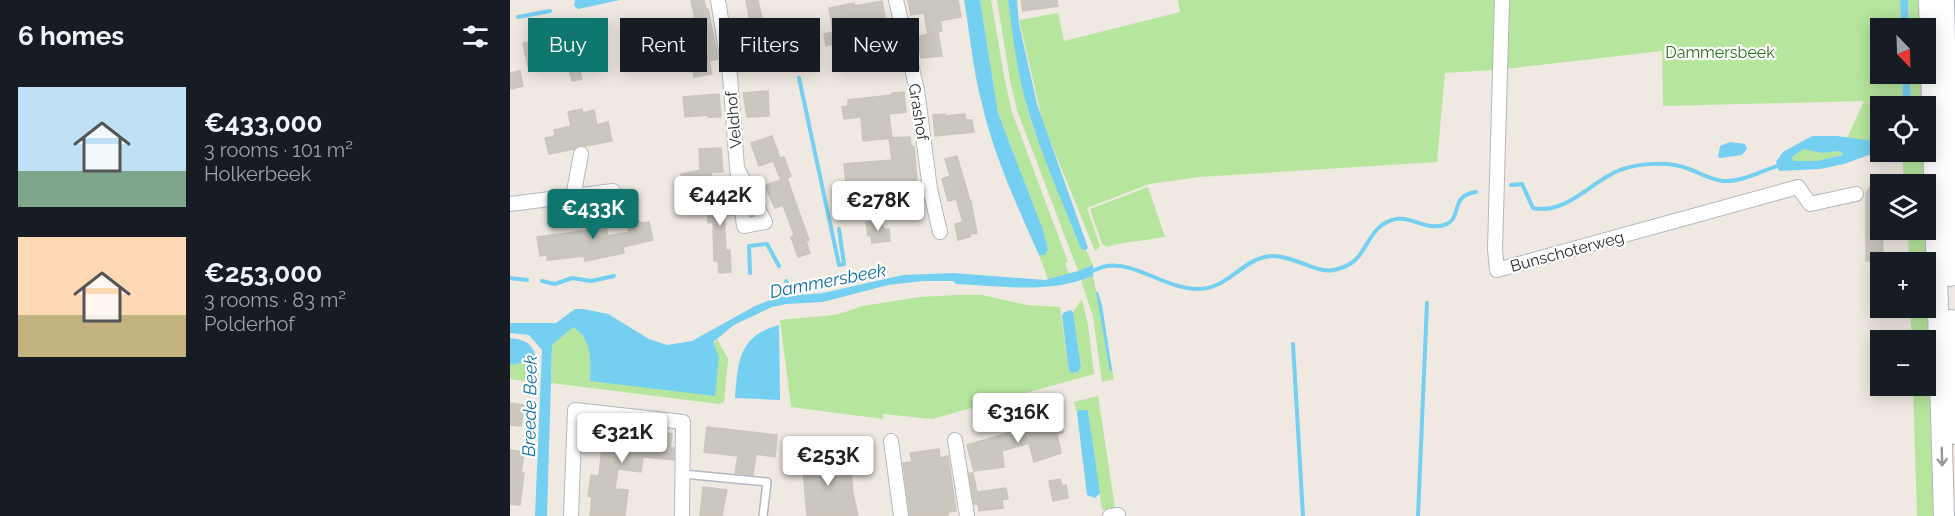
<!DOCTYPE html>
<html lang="en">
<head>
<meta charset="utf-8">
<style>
  :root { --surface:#171b24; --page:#242831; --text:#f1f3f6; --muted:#9ea1a6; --accent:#0f766e }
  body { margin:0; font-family:Raleway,sans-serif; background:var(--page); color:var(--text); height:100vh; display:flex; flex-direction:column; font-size:22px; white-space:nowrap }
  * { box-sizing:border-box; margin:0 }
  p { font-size:20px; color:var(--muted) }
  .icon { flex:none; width:33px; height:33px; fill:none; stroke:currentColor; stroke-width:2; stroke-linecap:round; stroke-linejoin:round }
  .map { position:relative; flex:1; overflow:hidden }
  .details { display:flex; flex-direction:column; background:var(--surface); width:510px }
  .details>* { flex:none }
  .top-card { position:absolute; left:18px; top:18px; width:570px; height:54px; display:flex; gap:12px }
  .needle { width:39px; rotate:157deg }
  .tools { position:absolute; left:1360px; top:18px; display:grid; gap:12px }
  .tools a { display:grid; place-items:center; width:66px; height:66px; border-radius:0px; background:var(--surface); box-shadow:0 3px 15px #0003; font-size:30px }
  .price { position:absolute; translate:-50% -51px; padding:0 14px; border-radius:6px; background:#fff; color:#222; font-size:20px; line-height:39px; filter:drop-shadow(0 2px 3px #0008) }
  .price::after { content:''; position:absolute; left:50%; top:36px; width:18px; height:14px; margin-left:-9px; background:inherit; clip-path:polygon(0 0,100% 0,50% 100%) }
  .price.current { background:var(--accent); color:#fff }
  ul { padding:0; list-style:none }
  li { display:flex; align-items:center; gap:18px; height:150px; padding:0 18px }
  li span { display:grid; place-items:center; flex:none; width:168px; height:120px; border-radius:0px; color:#555 }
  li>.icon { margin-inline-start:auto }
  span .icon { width:72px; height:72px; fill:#fffc; stroke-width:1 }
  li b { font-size:26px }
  h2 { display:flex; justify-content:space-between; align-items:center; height:72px; padding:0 18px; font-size:26px }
  .tag { padding:0 21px; border-radius:0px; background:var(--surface); box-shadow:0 3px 15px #0003; font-size:21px; line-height:54px }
  .tag.current { background:var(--accent); color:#fff }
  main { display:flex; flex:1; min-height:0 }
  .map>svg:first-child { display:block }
  .green { fill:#b6e59e }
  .water { fill:#75cff0; fill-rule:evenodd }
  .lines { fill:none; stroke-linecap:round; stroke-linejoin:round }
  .stream { stroke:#75cff0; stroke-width:4 }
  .building { fill:#cbc7bf; stroke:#cbc5ba; stroke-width:1.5 }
  .lane-casing { stroke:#b4b7c1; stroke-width:10 }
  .street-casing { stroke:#b4b7c1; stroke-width:16 }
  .secondary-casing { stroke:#b4b7c1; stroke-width:22 }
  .lane { stroke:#fff; stroke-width:7 }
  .street { stroke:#fff; stroke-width:14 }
  .secondary { stroke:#fff; stroke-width:20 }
  .oneway { stroke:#969696 }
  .labels { text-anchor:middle; stroke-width:4.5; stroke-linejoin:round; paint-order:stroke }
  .park-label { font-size:16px; fill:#2c6e1b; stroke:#fff }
  .street-label { font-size:16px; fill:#2e2e2e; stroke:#fff }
  .water-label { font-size:18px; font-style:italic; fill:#0d6fa3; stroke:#fff }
</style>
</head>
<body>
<main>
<section class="details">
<h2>6 homes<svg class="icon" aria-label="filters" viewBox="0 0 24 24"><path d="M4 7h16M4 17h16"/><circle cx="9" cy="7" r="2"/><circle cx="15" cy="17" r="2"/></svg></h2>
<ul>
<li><span style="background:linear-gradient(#bfe0f5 70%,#7fa58c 0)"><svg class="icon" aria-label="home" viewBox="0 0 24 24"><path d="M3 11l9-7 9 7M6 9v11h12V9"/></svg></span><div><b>€433,000</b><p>3 rooms · 101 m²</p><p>Holkerbeek</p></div></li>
<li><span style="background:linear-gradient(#ffd9b3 65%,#c2b280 0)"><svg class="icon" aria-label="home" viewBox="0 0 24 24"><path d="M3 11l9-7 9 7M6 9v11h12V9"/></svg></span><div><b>€253,000</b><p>3 rooms · 83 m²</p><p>Polderhof</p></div></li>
</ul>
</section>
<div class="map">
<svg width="1445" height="516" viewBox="0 0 1445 516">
  <rect width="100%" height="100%" fill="#efe9e1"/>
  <g class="green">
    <path d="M470,0H481L495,81L502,112L558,262L555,263L559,274L538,279L529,255H535L538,249L528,217L488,113Z"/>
    <path d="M487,0H498L509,73L517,108L524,130L571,249L576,250L583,265L568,271L507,110L500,80Z"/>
    <path d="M668,0H986L984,70L935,73L927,162L689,177L639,184L577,208L590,246L585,251L533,123L509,20L548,13L554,41L670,12Z"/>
    <path d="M997,0H1390L1391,28H1371V74H1392L1393,106H1371V142L1337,138L1354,101L1153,106L1152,51L995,69Z"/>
    <path d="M1398,0H1415L1416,28H1399Z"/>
    <path d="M1400,74H1416L1430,516H1407L1403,386H1416V340H1402L1400,308H1416V262H1399L1398,230H1416V184H1394L1392,152H1416V106H1401Z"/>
    <path d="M1294,149L1311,153L1330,151L1333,155L1307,161H1284L1282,158L1283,156Z"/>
    <path d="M638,187L655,237L607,244L598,247L592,244L580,209Z"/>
    <path d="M583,276L604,379L592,382L583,316L571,281Z"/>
    <path d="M446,295H472L517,305L550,307L559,371L561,373L568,372L571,367L563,312L572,299L578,325L584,374L422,419L373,414V419L281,407L270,320L314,316L329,314L353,306L410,297Z"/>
    <path d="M63,326C84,340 80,359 81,381L115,384L209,357L203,344L207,339L218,359L214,402L209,404L41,383L42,345Z"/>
    <path d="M27,360L29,383L0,379V365Z"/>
    <path d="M588,396L605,508L592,510L578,411L576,410H569L567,413L564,402Z"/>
  </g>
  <g class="water">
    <path d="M65,0H110L68,9L64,6Z"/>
    <path d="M454,0H470L488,113L533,230L538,249L535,255H529C507,206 484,156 472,104C463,70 460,35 454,0Z"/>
    <path d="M498,0H507L509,24L527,104L578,248L576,250L571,249C553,203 532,157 518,110C507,74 503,37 498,0Z"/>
    <path d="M1390,0H1398L1399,28H1391Z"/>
    <path d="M1392,74H1400L1401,106H1393Z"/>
    <path d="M1302,136H1327L1371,142V152H1405H1367L1334,164L1310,169L1269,171L1266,162L1273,152ZM1294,149L1311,153L1330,151L1333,155L1307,161H1284L1282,158L1283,156Z"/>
    <path d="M1220,142L1235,144L1237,149L1232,155L1210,158L1208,157L1210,146Z"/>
    <path d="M583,265V276C539,294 492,286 446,284L443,281H413L378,285L313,302L276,304L262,307L224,325L203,342L209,357L205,396L80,381C81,360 82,338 63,327L42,345L37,516H25L32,350L19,335L0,333V323H46L65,309H73L98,314L139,339L157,345L182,341L245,306L268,297L313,293L393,275L443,273L535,280L568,271Z"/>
    <path d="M586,292H588L592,305L602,370L600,372Z"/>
    <path d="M560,310L563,312L571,367L568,372L561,373L559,371L552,316L553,313Z"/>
    <path d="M269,325L270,400L225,398C228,362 228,336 269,325Z"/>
    <path d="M0,338C18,341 21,342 27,360L0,365Z"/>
    <path d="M569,410H577L578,411L590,493L585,498L577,495L567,413Z"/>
  </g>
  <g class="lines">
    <g class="stream">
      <path d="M8,17L40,11"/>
      <path d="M289,78L329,265L334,264L329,229"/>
      <path d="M1001,185L1012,184L1023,208C1057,215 1081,181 1110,170C1130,163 1159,161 1179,169C1190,173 1201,180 1214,181C1234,182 1252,170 1271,165"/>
      <path d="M579,272C585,270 591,267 597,266C624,261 658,290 689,289C718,289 734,257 762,256C783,255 807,274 824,270C857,263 852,240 872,225C896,208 912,232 934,225C954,219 938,196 966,192"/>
      <path d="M240,273L239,246L257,244L269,266"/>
      <path d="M0,278L17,280"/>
      <path d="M32,281L45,284L62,278L81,281L104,276"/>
      <path d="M276,281L286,299"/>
      <path d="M783,344L793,516"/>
      <path d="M908,516L917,303"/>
    </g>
  </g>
  <g class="building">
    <path d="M181,0H194L196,9H198L208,59L199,61L202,74L184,77L182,63H186L181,40H177L174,26L186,23Z"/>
    <path d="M236,0H248L257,43L235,47L231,23L240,21Z"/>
    <path d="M398,0H448L451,17L430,21L432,31L428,32L432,56L411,58L407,37L418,34L414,13L401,15Z"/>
    <path d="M511,0H547L548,6L513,11Z"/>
    <path d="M372,1L376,22L382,21L386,41L374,43V41L324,51L322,44L316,46L314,34L323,32L319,8L344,3L345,6Z"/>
    <path d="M84,25L88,48L83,49L85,59L70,62L65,39H69L67,29Z"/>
    <path d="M26,40L28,48L35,47L37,58L30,59L31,64L18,67L13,43Z"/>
    <path d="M69,67L72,79L62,81L59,69Z"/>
    <path d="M10,71L13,86L1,89L0,73Z"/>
    <path d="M258,91L259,116L237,117L233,93Z"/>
    <path d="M394,92L396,112L379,114L382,138L353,141L351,117L334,119L332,107L338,106V100L382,95V93Z"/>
    <path d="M209,94L211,117H198V115L175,117L173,97Z"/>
    <path d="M72,109L73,113L84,110L87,125L98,122L102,141L75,146L69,145L64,149L39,154L35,138L45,136L44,130L61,126L58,112Z"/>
    <path d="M435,114V116L455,114L456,120H462L464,132L425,136L423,115Z"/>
    <path d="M262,136L270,158L274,157L281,176L277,178L299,240L296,241L300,253L288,257L281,237L284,235L273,205L265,208L256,188V185L271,180L263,161L249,166L241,143Z"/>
    <path d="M400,137L401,146H404L407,180L394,183L346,187L343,186L342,183H336L334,164L382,160L379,138Z"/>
    <path d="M211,148L213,172H201L202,192L191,193V182L173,186L171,174L190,170L189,149Z"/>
    <path d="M447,156L460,201H461L467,233L460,234V237L448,240L445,224L453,222L446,199L438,201L432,179L440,176L435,159Z"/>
    <path d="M1361,186H1371L1373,260L1356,261V193Z"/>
    <path d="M218,191L222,215H214L216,250H220L221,272L209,273L208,261H204L203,222L198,223L196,193Z"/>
    <path d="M92,207L98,236L119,232L117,224L129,221L130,223L139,222L143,240L113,247L114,253L75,261L74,256L40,260H37V255L30,256L27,237L81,230L78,208Z"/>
    <path d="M372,221L373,229H379L380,241L362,243L361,235L358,236L356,222Z"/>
    <path d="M0,403L14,405L11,426L0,425Z"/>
    <path d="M548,416L553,432L547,434L551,453L524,462L519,443L492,451L494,467L464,471L457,445L498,433V431Z"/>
    <path d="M84,426L115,430V428L126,429L162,434L160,448H164V460L133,457L131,472L108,469L105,489L118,490L115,516H80L82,497L78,496L81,475L89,476L92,446L75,443L77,431L83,432Z"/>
    <path d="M197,427L267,435L265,457L246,454L243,475L225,473L228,456L194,452Z"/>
    <path d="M429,449L430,458L438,456L446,511L438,512V516H400L393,463L402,462L400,453Z"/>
    <path d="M0,450L14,452L11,473H14L10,505L0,504Z"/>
    <path d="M333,454L335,472L341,471L343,494L348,516H297L292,458Z"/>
    <path d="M459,473H463L467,492L496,488L498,499L492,500L493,508L469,511L468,504H464Z"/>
    <path d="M550,479L552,486L556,485L558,498L543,501L539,481Z"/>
    <path d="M193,487L217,490L212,516H190Z"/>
  </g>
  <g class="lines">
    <defs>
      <path id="lane" d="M173,474L257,482L253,516"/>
      <g id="street">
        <path d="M208,0L220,76L227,168L234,226L255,222L227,168"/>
        <path d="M386,0L407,90L420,189L430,232"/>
        <path d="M992,0L985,249L987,270L1288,187L1300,204L1346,194"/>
        <path d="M63,197L71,154"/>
        <path d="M0,204L103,191"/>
        <path d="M334,204H337L336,198L420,189"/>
        <path d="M445,440L457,516"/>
        <path d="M381,441L391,516"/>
        <path d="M61,516L65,410L173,422L172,516"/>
        <path d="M600,516L608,515"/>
      </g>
      <g id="secondary">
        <path d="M1419,0L1434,516"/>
        <path d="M1434,0L1440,276"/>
        <path d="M1441,320L1445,434"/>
      </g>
    </defs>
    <use href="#lane" class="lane-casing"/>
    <use href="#street" class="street-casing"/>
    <use href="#secondary" class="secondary-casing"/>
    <use href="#lane" class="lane"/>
    <use href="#street" class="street"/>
    <use href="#secondary" class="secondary"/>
  </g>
  <defs><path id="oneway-shaft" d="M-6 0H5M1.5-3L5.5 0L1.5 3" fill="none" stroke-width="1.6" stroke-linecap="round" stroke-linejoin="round" transform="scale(1.5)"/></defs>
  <use class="oneway" href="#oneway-shaft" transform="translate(1432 457) rotate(88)"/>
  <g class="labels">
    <g class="park-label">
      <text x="1210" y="58">Dammersbeek</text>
    </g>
    <g class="street-label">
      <text transform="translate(409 112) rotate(81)" y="6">Grashof</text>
      <text transform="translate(223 120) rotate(-95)" y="6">Veldhof</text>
      <text transform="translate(1057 251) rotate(-15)" y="6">Bunschoterweg</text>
    </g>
    <g class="water-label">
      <text transform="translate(318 281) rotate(-11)" y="6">Dammersbeek</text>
      <text transform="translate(20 406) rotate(-89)" y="6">Breede Beek</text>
    </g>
  </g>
</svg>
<div class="tools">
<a><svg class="needle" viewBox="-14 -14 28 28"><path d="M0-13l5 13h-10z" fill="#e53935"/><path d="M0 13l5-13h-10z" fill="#9ea1a6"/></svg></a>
<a><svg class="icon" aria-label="locate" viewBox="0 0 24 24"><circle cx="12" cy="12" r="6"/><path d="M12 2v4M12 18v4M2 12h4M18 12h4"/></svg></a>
<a><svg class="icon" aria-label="layers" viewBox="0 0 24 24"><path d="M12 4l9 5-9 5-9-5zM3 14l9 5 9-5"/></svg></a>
<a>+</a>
<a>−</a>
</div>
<b class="price" style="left:210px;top:227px">€442K</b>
<b class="price" style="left:368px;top:232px">€278K</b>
<b class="price current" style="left:83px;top:240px">€433K</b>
<b class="price" style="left:508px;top:444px">€316K</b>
<b class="price" style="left:112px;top:464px">€321K</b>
<b class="price" style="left:318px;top:487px">€253K</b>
<div class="top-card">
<a class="tag current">Buy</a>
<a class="tag">Rent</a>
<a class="tag">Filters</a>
<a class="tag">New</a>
</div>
</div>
</main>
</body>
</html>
